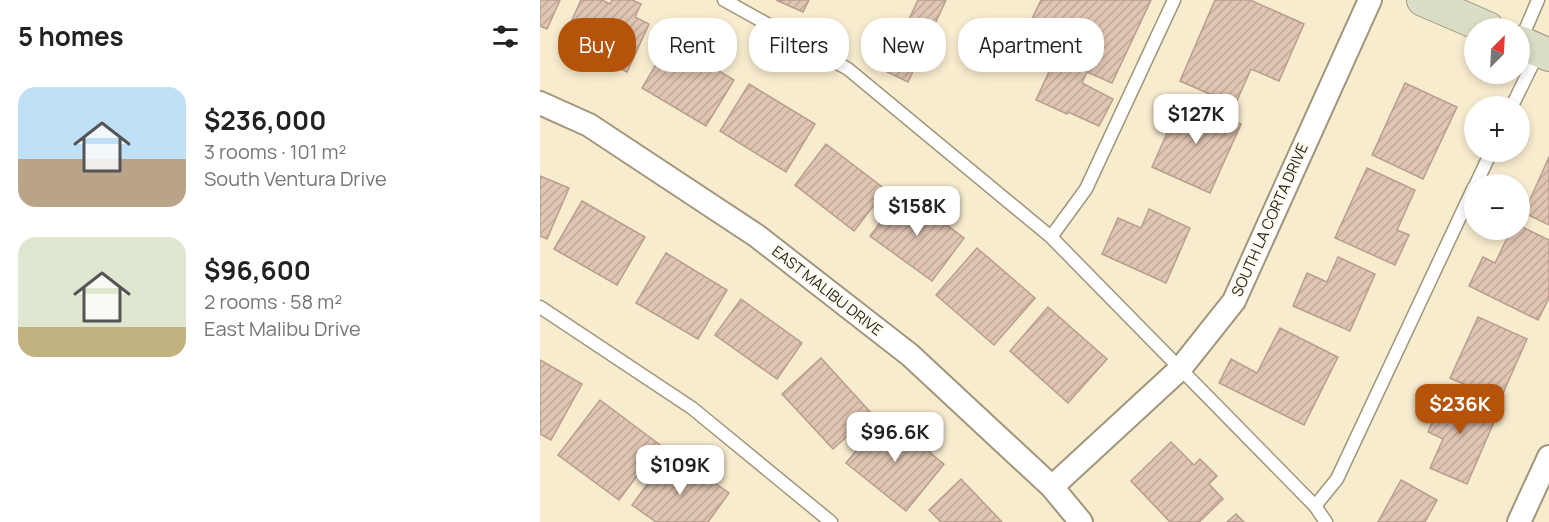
<!DOCTYPE html>
<html lang="en">
<head>
<meta charset="utf-8">
<style>
  :root { --surface:#fff; --page:#f2f2f2; --text:#222; --muted:#767676; --accent:#b45309 }
  body { margin:0; font-family:Manrope,sans-serif; background:var(--page); color:var(--text); height:100vh; display:flex; flex-direction:column; font-size:22px; white-space:nowrap }
  * { box-sizing:border-box; margin:0 }
  p { font-size:20px; color:var(--muted) }
  .icon { flex:none; width:33px; height:33px; fill:none; stroke:currentColor; stroke-width:2; stroke-linecap:round; stroke-linejoin:round }
  .map { position:relative; flex:1; overflow:hidden }
  .panel { display:flex; flex-direction:column; background:var(--surface); width:540px }
  .panel>* { flex:none }
  .hud { position:absolute; left:18px; top:18px; width:570px; height:54px; display:flex; gap:12px }
  .needle { width:39px; rotate:24deg }
  .fabs { position:absolute; left:924px; top:18px; display:grid; gap:12px }
  .fabs a { display:grid; place-items:center; width:66px; height:66px; border-radius:50%; background:var(--surface); box-shadow:0 3px 9px #0003; font-size:30px }
  .price { position:absolute; translate:-50% -51px; padding:0 14px; border-radius:12px; background:#fff; color:#222; font-size:20px; line-height:39px; filter:drop-shadow(0 2px 3px #0008) }
  .price::after { content:''; position:absolute; left:50%; top:36px; width:18px; height:14px; margin-left:-9px; background:inherit; clip-path:polygon(0 0,100% 0,50% 100%) }
  .price.on { background:var(--accent); color:#fff }
  ul { padding:0; list-style:none }
  li { display:flex; align-items:center; gap:18px; height:150px; padding:0 18px }
  li span { display:grid; place-items:center; flex:none; width:168px; height:120px; border-radius:18px; color:#555 }
  li>.icon { margin-inline-start:auto }
  span .icon { width:72px; height:72px; fill:#fffc; stroke-width:1 }
  li b { font-size:26px }
  h2 { display:flex; justify-content:space-between; align-items:center; height:72px; padding:0 18px; font-size:26px }
  .chip { padding:0 21px; border-radius:24px; background:var(--surface); box-shadow:0 3px 9px #0003; font-size:21px; line-height:54px }
  .chip.on { background:var(--accent); color:#fff }
  main { display:flex; flex:1; min-height:0 }
  .map>svg:first-child { display:block }
  .building { fill:url(#building-hatch); stroke:#b89e8c; stroke-width:1.5 }
  .lines { fill:none; stroke-linecap:round; stroke-linejoin:round }
  .lane-casing { stroke:#a1967b; stroke-width:15 }
  .street-casing { stroke:#a1967b; stroke-width:26 }
  .secondary-casing { stroke:#a1967b; stroke-width:34 }
  .lane { stroke:#fff; stroke-width:12 }
  .street { stroke:#fff; stroke-width:22 }
  .secondary { stroke:#dadec7; stroke-width:32 }
  .labels { text-anchor:middle; stroke-width:4.5; stroke-linejoin:round; paint-order:stroke }
  .street-label { font-size:15px; fill:#231f14; stroke:#fffaef }
</style>
</head>
<body>
<main>
<section class="panel">
<h2>5 homes<svg class="icon" aria-label="filters" viewBox="0 0 24 24"><path d="M4 7h16M4 17h16"/><circle cx="9" cy="7" r="2"/><circle cx="15" cy="17" r="2"/></svg></h2>
<ul>
<li><span style="background:linear-gradient(#bfe0f5 60%,#b9a48a 0)"><svg class="icon" aria-label="home" viewBox="0 0 24 24"><path d="M3 11l9-7 9 7M6 9v11h12V9"/></svg></span><div><b>$236,000</b><p>3 rooms · 101 m²</p><p>South Ventura Drive</p></div></li>
<li><span style="background:linear-gradient(#dfe7d0 75%,#c2b280 0)"><svg class="icon" aria-label="home" viewBox="0 0 24 24"><path d="M3 11l9-7 9 7M6 9v11h12V9"/></svg></span><div><b>$96,600</b><p>2 rooms · 58 m²</p><p>East Malibu Drive</p></div></li>
</ul>
</section>
<div class="map">
<svg width="1009" height="522" viewBox="0 0 1009 522">
  <defs>
    <pattern id="building-hatch" width="6" height="6" patternUnits="userSpaceOnUse" patternTransform="scale(1.5)"><rect width="6" height="6" fill="#e0c5b2"/><path d="M-1 1l2-2M0 6l6-6M5 7l2-2" fill="none" stroke="#c0a998"/></pattern>
  </defs>
  <rect width="100%" height="100%" fill="#f8eccf"/>
  <g class="building">
    <path d="M0,0H20L7,29L0,26Z"/>
    <path d="M41,0H62L70,4L72,0H92L101,4L95,17L109,24L87,72L22,42Z"/>
    <path d="M236,0H269L263,12Z"/>
    <path d="M378,0H406L368,82L345,71Z"/>
    <path d="M501,0H611L572,83L547,72L542,83L573,99L559,126L528,112L527,114L496,100L520,48L503,45L482,31L484,26L488,27Z"/>
    <path d="M675,0H710L764,24L739,81L711,69L695,105L640,81Z"/>
    <path d="M124,51L147,65L153,55L194,80L166,126L102,88Z"/>
    <path d="M865,83L917,107L883,179L832,155Z"/>
    <path d="M209,84L275,124L246,172L180,131Z"/>
    <path d="M643,97L701,124L670,193L612,167Z"/>
    <path d="M286,144L346,190L314,231L255,185Z"/>
    <path d="M1009,157V225L984,213Z"/>
    <path d="M827,168L875,190L857,230L869,235L855,265L795,238Z"/>
    <path d="M0,176L29,188L7,239L0,236Z"/>
    <path d="M363,192L424,238L392,281L330,236Z"/>
    <path d="M42,201L105,237L77,285L14,249Z"/>
    <path d="M609,209L650,228L626,283L562,254L578,218L601,228Z"/>
    <path d="M980,226L1009,240V298L998,320L929,286L943,257L955,263L971,230H980Z"/>
    <path d="M437,248L495,298L454,345L396,295Z"/>
    <path d="M126,253L187,290L158,339L96,303Z"/>
    <path d="M798,257L835,274L810,331L753,306L767,273L787,282Z"/>
    <path d="M201,299L262,343L237,379L175,335Z"/>
    <path d="M508,307L567,359L528,403L470,351Z"/>
    <path d="M938,317L987,339L960,400L910,378Z"/>
    <path d="M740,328L798,357L764,425L679,383L691,359L717,373Z"/>
    <path d="M281,358L332,414L293,449L242,394Z"/>
    <path d="M0,360L42,384L11,440L0,434Z"/>
    <path d="M907,390L958,413L927,484L890,468L903,439L888,432Z"/>
    <path d="M60,400L120,445L79,500L18,455Z"/>
    <path d="M345,416L404,464L366,511L306,463Z"/>
    <path d="M631,442L654,465L660,459L677,476L669,484L683,499L659,522H630L591,481Z"/>
    <path d="M125,460L145,474L151,466L189,493L168,522H116L92,505Z"/>
    <path d="M421,479L462,522H401L389,510Z"/>
    <path d="M861,480L897,500L885,522H838Z"/>
    <path d="M696,514L704,522H687Z"/>
  </g>
  <g class="lines">
    <defs>
      <g id="lane">
        <path d="M184,0L308,69L511,237L775,506L786,522"/>
        <path d="M980,42L998,0"/>
        <path d="M972,106L999,51"/>
        <path d="M936,184L951,152"/>
        <path d="M511,237L546,189L634,0"/>
        <path d="M0,307L152,408L291,522"/>
        <path d="M775,506L797,479L934,187"/>
      </g>
      <g id="street">
        <path d="M0,103L49,125L217,236L370,355L512,487L541,522"/>
        <path d="M512,487L640,369L694,301L830,0"/>
        <path d="M979,522L1009,457"/>
      </g>
      <g id="secondary">
        <path d="M883,0L948,28"/>
        <path d="M980,42L1009,55"/>
      </g>
    </defs>
    <use href="#lane" class="lane-casing"/>
    <use href="#street" class="street-casing"/>
    <use href="#secondary" class="secondary-casing"/>
    <use href="#lane" class="lane"/>
    <use href="#street" class="street"/>
    <use href="#secondary" class="secondary"/>
  </g>
  <g class="labels">
    <g class="street-label">
      <text transform="translate(730 220) rotate(-66)" y="5">SOUTH LA CORTA DRIVE</text>
      <text transform="translate(287 291) rotate(38)" y="5">EAST MALIBU DRIVE</text>
    </g>
  </g>
</svg>
<div class="fabs">
<a><svg class="needle" viewBox="-14 -14 28 28"><path d="M0-13l5 13h-10z" fill="#e53935"/><path d="M0 13l5-13h-10z" fill="#767676"/></svg></a>
<a>+</a>
<a>−</a>
</div>
<b class="price" style="left:656px;top:145px">$127K</b>
<b class="price" style="left:377px;top:237px">$158K</b>
<b class="price on" style="left:920px;top:435px">$236K</b>
<b class="price" style="left:355px;top:463px">$96.6K</b>
<b class="price" style="left:140px;top:496px">$109K</b>
<div class="hud">
<a class="chip on">Buy</a>
<a class="chip">Rent</a>
<a class="chip">Filters</a>
<a class="chip">New</a>
<a class="chip">Apartment</a>
</div>
</div>
</main>
</body>
</html>
